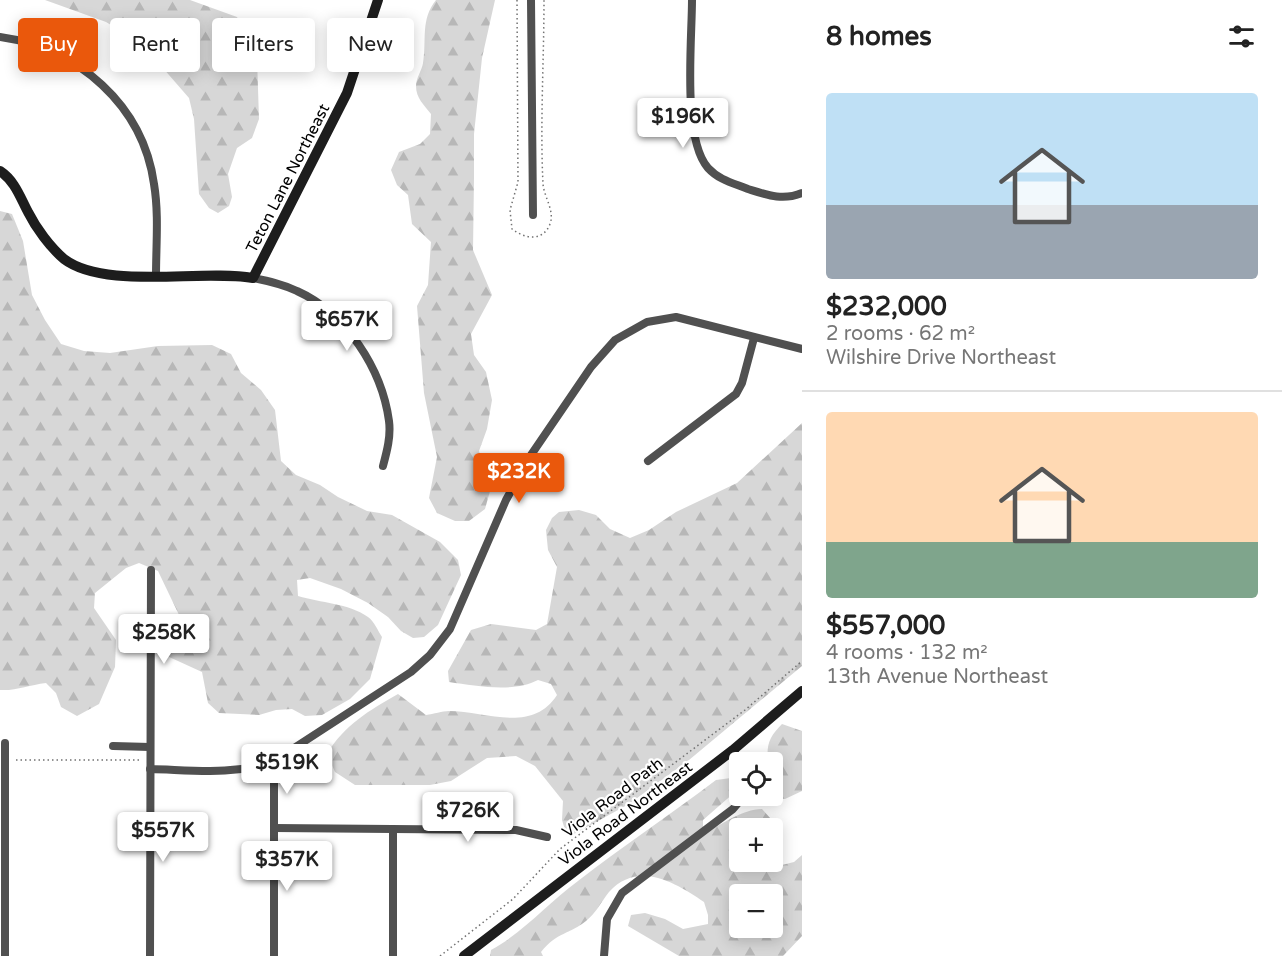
<!DOCTYPE html>
<html lang="en">
<head>
<meta charset="utf-8">
<style>
  :root { --surface:#fff; --page:#f6f6f6; --text:#222; --muted:#767676; --line:#e0e0e0; --accent:#ea580c }
  body { margin:0; font-family:"Varela Round",sans-serif; background:var(--page); color:var(--text); height:100vh; display:flex; flex-direction:column; font-size:22px; white-space:nowrap }
  * { box-sizing:border-box; margin:0 }
  p { font-size:20px; color:var(--muted) }
  .icon { flex:none; width:33px; height:33px; fill:none; stroke:currentColor; stroke-width:2; stroke-linecap:round; stroke-linejoin:round }
  .map { position:relative; flex:1; overflow:hidden }
  .panel { display:flex; flex-direction:column; background:var(--surface); width:480px }
  .panel>* { flex:none }
  .top-card { position:absolute; left:18px; top:18px; width:570px; height:54px; display:flex; gap:12px }
  .controls { position:absolute; left:729px; top:752px; display:grid; gap:12px }
  .controls a { display:grid; place-items:center; width:54px; height:54px; border-radius:6px; background:var(--surface); box-shadow:0 3px 15px #0003; font-size:30px }
  .price { position:absolute; translate:-50% -51px; padding:0 14px; border-radius:6px; background:#fff; color:#222; font-size:20px; line-height:39px; filter:drop-shadow(0 2px 3px #0008) }
  .price::after { content:''; position:absolute; left:50%; top:36px; width:18px; height:14px; margin-left:-9px; background:inherit; clip-path:polygon(0 0,100% 0,50% 100%) }
  .price.selected { background:var(--accent); color:#fff }
  ul { padding:0; list-style:none }
  li { display:grid; align-content:center; gap:12px; height:318px; padding:0 24px }
  li+li { border-top:2px solid var(--line) }
  li span { display:grid; place-items:center; height:186px; border-radius:6px; color:#555 }
  li>.icon { margin-inline-start:auto }
  span .icon { width:108px; height:108px; fill:#fffc; stroke-width:1 }
  li b { font-size:26px }
  h2 { display:flex; justify-content:space-between; align-items:center; height:72px; padding:0 24px; font-size:26px }
  .tag { padding:0 21px; border-radius:6px; background:var(--surface); box-shadow:0 3px 15px #0003; font-size:21px; line-height:54px }
  .tag.selected { background:var(--accent); color:#fff }
  main { display:flex; flex:1; min-height:0 }
  .map>svg:first-child { display:block }
  .forest { fill:url(#forest-firs); fill-rule:evenodd }
  .lines { fill:none; stroke-linecap:round; stroke-linejoin:round }
  .path { stroke:#727272; stroke-width:1.5; stroke-dasharray:1.5 3; stroke-linecap:butt }
  .street { stroke:#505050; stroke-width:8 }
  .secondary { stroke:#1d1d1d; stroke-width:10 }
  .labels { text-anchor:middle; stroke-width:4.5; stroke-linejoin:round; paint-order:stroke }
  .street-label { font-size:16px; fill:#000; stroke:#fff }
</style>
</head>
<body>
<main>
<div class="map">
<svg width="802" height="956" viewBox="0 0 802 956">
  <defs>
    <pattern id="forest-firs" width="22" height="20" patternUnits="userSpaceOnUse" patternTransform="scale(1.5)"><rect width="22" height="20" fill="#d7d7d7"/><path d="M5 1l3.5 6h-7zM16 11l3.5 6h-7z" fill="#b7b7b7"/></pattern>
  </defs>
  <rect width="100%" height="100%" fill="#fff"/>
  <g class="forest">
    <path d="M45,0H190L237,17L257,58L259,119L252,138L237,148L228,174L232,197L229,206L218,213L209,208L199,194L194,119L189,98L149,52L134,39L106,22Z"/>
    <path d="M436,0H495L482,58L474,134V178L473,250L492,295L471,334L474,355L486,372L492,400L487,429L479,451L490,491L485,509L469,521H455L437,513L429,498L437,457L424,393L417,306L428,285L431,242L412,224L408,195L397,185L391,170L399,152L420,144L430,134L431,114C424,105 416,98 416,86C416,78 422,70 423,63C427,40 420,20 436,0Z"/>
    <path d="M0,211L12,214L23,241L32,295L45,320L61,344L84,351L110,353L158,346L212,345L231,354L241,373L261,390L275,410L281,461L296,475L320,485L338,497L367,511L392,515L440,542L458,560L461,575L438,625L424,637L413,638L401,631L388,617L368,603L341,589L310,578L297,580L298,596C321,603 348,603 368,617C374,621 378,631 382,637L370,679L350,699L322,715L305,716L292,709L276,710L259,715L219,713L208,703L202,672L167,656V638L180,617L158,571L139,563L126,568L95,593L94,608L116,640L115,667L99,704L77,716L61,707L56,693L46,683C29,685 16,691 0,690Z"/>
    <path d="M802,423V666L689,760L629,804L574,834L566,833L562,820L563,801L535,766L516,756L487,758L451,781L430,785H355L335,772L327,754C344,725 370,710 398,694L426,715C434,714 442,711 449,711C486,711 532,734 557,695L551,684L538,680C513,693 477,686 449,682L448,671L471,630L491,624L536,630L547,624L557,567L548,550L546,530L552,518L559,512L579,510L596,515L610,529L630,538L649,530L676,512L737,483Z"/>
    <path d="M782,724L802,731V791L785,799L770,797L772,795V762H768C766,744 770,736 782,724Z"/>
    <path d="M731,778L735,792L703,820V833C722,825 742,809 762,809L771,819L768,828H740V861H756L770,868L794,862L802,855V936L783,956H679L628,926L631,915L645,913L665,919L683,929L708,924V915L704,902C676,883 638,860 609,892C601,902 596,913 586,921C570,934 557,932 541,952L543,956H490L491,950C524,932 548,903 578,881C623,846 671,814 716,780ZM740,894H772V927H740Z"/>
  </g>
  <g class="lines">
    <g class="path">
      <path d="M517,0L518,182L510,210L512,229C525,239 543,242 550,224C555,211 544,197 543,184C540,123 544,61 544,0"/>
      <path d="M16,760H140"/>
      <path d="M440,956L513,899L560,849L745,710L802,661"/>
    </g>
    <g class="street">
      <path d="M531,0L533,215"/>
      <path d="M692,0C692,40 682,139 708,168C719,180 733,183 748,189C767,195 783,201 802,193"/>
      <path d="M0,37C78,48 143,105 154,184C159,214 156,245 156,276"/>
      <path d="M253,278C268,281 283,284 297,291C346,313 382,369 389,421C391,436 387,451 383,466"/>
      <path d="M648,461L736,394L742,383L754,338"/>
      <path d="M5,743V956"/>
      <path d="M113,746L150,747"/>
      <path d="M733,750L741,762"/>
      <path d="M274,761V956"/>
      <path d="M150,769C192,770 234,776 274,761L411,672L430,655L450,629L506,500L531,455L591,367L615,340L647,322L676,317L802,349"/>
      <path d="M274,828L516,830L547,837"/>
      <path d="M393,829V956"/>
      <path d="M150,956L151,570"/>
      <path d="M604,956L607,919L622,893L733,809L745,795"/>
    </g>
    <g class="secondary">
      <path d="M0,171C15,181 20,197 28,212C36,228 50,247 64,259C105,290 200,269 253,278L347,93L378,0"/>
      <path d="M464,956L733,750L802,691"/>
    </g>
  </g>
  <g class="labels">
    <g class="street-label">
      <text transform="translate(287 178) rotate(-63)" y="6">Teton Lane Northeast</text>
      <text transform="translate(612 797) rotate(-37)" y="6">Viola Road Path</text>
      <text transform="translate(625 813) rotate(-37)" y="6">Viola Road Northeast</text>
    </g>
  </g>
</svg>
<div class="controls">
<a><svg class="icon" aria-label="locate" viewBox="0 0 24 24"><circle cx="12" cy="12" r="6"/><path d="M12 2v4M12 18v4M2 12h4M18 12h4"/></svg></a>
<a>+</a>
<a>−</a>
</div>
<b class="price" style="left:683px;top:149px">$196K</b>
<b class="price" style="left:347px;top:352px">$657K</b>
<b class="price selected" style="left:519px;top:504px">$232K</b>
<b class="price" style="left:164px;top:665px">$258K</b>
<b class="price" style="left:287px;top:795px">$519K</b>
<b class="price" style="left:468px;top:843px">$726K</b>
<b class="price" style="left:163px;top:863px">$557K</b>
<b class="price" style="left:287px;top:892px">$357K</b>
<div class="top-card">
<a class="tag selected">Buy</a>
<a class="tag">Rent</a>
<a class="tag">Filters</a>
<a class="tag">New</a>
</div>
</div>
<section class="panel">
<h2>8 homes<svg class="icon" aria-label="filters" viewBox="0 0 24 24"><path d="M4 7h16M4 17h16"/><circle cx="9" cy="7" r="2"/><circle cx="15" cy="17" r="2"/></svg></h2>
<ul>
<li><span style="background:linear-gradient(#bfe0f5 60%,#9aa5b1 0)"><svg class="icon" aria-label="home" viewBox="0 0 24 24"><path d="M3 11l9-7 9 7M6 9v11h12V9"/></svg></span><div><b>$232,000</b><p>2 rooms · 62 m²</p><p>Wilshire Drive Northeast</p></div></li>
<li><span style="background:linear-gradient(#ffd9b3 70%,#7fa58c 0)"><svg class="icon" aria-label="home" viewBox="0 0 24 24"><path d="M3 11l9-7 9 7M6 9v11h12V9"/></svg></span><div><b>$557,000</b><p>4 rooms · 132 m²</p><p>13th Avenue Northeast</p></div></li>
</ul>
</section>
</main>
</body>
</html>
